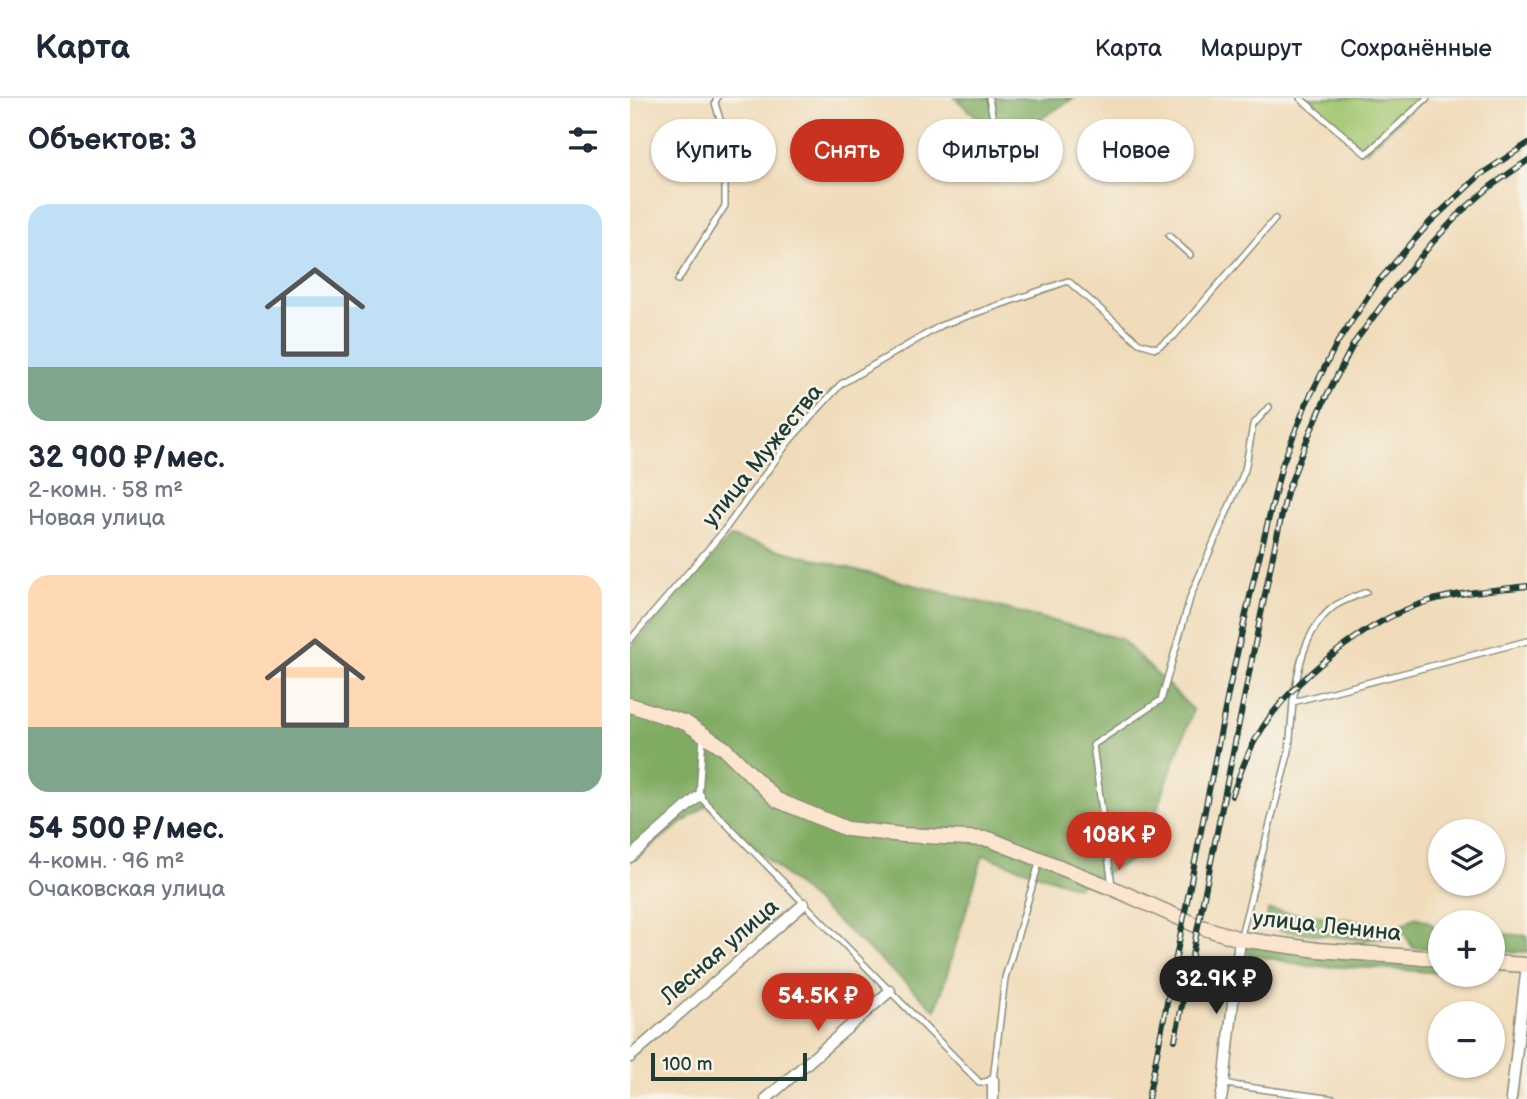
<!DOCTYPE html>
<html lang="ru">
<head>
<meta charset="utf-8">
<style>
  :root { --surface:#fff; --page:#f6f6f7; --text:#1f2937; --muted:#747a83; --line:#e0e1e3; --accent:#c8321e }
  body { margin:0; font-family:"Balsamiq Sans",sans-serif; background:var(--page); color:var(--text); height:100vh; display:flex; flex-direction:column; font-size:26px; white-space:nowrap }
  * { box-sizing:border-box; margin:0 }
  p { font-size:23px; color:var(--muted) }
  .icon { flex:none; width:38px; height:38px; fill:none; stroke:currentColor; stroke-width:2; stroke-linecap:round; stroke-linejoin:round }
  .map { position:relative; flex:1; overflow:hidden }
  .side { display:flex; flex-direction:column; background:var(--surface); width:630px }
  .side>* { flex:none }
  .top-card { position:absolute; left:21px; top:21px; width:665px; height:63px; display:flex; gap:14px }
  .controls { position:absolute; left:798px; top:721px; display:grid; gap:14px }
  .controls a { display:grid; place-items:center; width:77px; height:77px; border-radius:50%; background:var(--surface); box-shadow:0 2px 5px #0004; font-size:35px }
  .scale { position:absolute; left:21px; bottom:18px; width:156px; box-sizing:border-box; padding-left:7px; border:4px solid #1f3d34; border-top:0; font-size:19px; line-height:24px; white-space:nowrap; color:#1f3d34; -webkit-text-stroke:5px #f7f3e8; paint-order:stroke }
  .price { position:absolute; translate:-50% -60px; padding:0 16px; border-radius:24px; background:var(--accent); color:#fff; font-size:23px; line-height:46px; filter:drop-shadow(0 2px 4px #0008) }
  .price::after { content:''; position:absolute; left:50%; top:42px; width:21px; height:16px; margin-left:-10px; background:inherit; clip-path:polygon(0 0,100% 0,50% 100%) }
  .price.current { background:#222; color:#fff }
  ul { padding:0; list-style:none }
  li { display:grid; align-content:center; gap:14px; height:371px; padding:0 28px }
  li span { display:grid; place-items:center; height:217px; border-radius:21px; color:#555 }
  li>.icon { margin-inline-start:auto }
  span .icon { width:126px; height:126px; fill:#fffc; stroke-width:1 }
  li b { font-size:30px }
  h2 { display:flex; justify-content:space-between; align-items:center; height:84px; padding:0 28px; font-size:30px }
  .pill { padding:0 24px; border-radius:32px; background:var(--surface); box-shadow:0 2px 5px #0004; font-size:24px; line-height:63px }
  .pill.current { background:var(--accent); color:#fff }
  header { display:flex; align-items:center; gap:42px; box-sizing:border-box; height:98px; padding:0 35px; background:var(--surface); border-bottom:2px solid var(--line) }
  header strong { font-size:33px }
  nav { display:flex; gap:38px; margin-inline-start:auto; font-size:24px }
  main { display:flex; flex:1; min-height:0 }
  .map>svg:first-child { display:block }
  .green { fill:#a1c670; stroke:#608252; stroke-width:2 }
  .forest { fill:#80ab62; stroke:#50744b; stroke-width:2 }
  .lines { fill:none; stroke-linecap:round; stroke-linejoin:round }
  .lane-casing { stroke:#888c77; stroke-width:8 }
  .street-casing { stroke:#888c77; stroke-width:13 }
  .secondary-casing { stroke:#888c77; stroke-width:17 }
  .lane { stroke:#fff; stroke-width:5 }
  .street { stroke:#fff; stroke-width:10 }
  .secondary { stroke:#fce5cf; stroke-width:14 }
  .rail-casing { stroke:#1f3d34; stroke-width:6 }
  .rail { stroke:#f7f3e8; stroke-width:3.5; stroke-dasharray:10; stroke-linecap:butt }
  .labels { text-anchor:middle; stroke-width:5; stroke-linejoin:round; paint-order:stroke }
  .street-label { font-size:23px; fill:#1f3d34; stroke:#f7f3e8 }
</style>
</head>
<body>
<header>
<strong>Карта</strong>
<nav><a>Карта</a><a>Маршрут</a><a>Сохранённые</a></nav>
</header>
<main>
<section class="side">
<h2>Объектов: 3<svg class="icon" aria-label="filters" viewBox="0 0 24 24"><path d="M4 7h16M4 17h16"/><circle cx="9" cy="7" r="2"/><circle cx="15" cy="17" r="2"/></svg></h2>
<ul>
<li><span style="background:linear-gradient(#bfe0f5 75%,#7fa58c 0)"><svg class="icon" aria-label="home" viewBox="0 0 24 24"><path d="M3 11l9-7 9 7M6 9v11h12V9"/></svg></span><div><b>32 900 ₽/мес.</b><p>2-комн. · 58 m²</p><p>Новая улица</p></div></li>
<li><span style="background:linear-gradient(#ffd9b3 70%,#7fa58c 0)"><svg class="icon" aria-label="home" viewBox="0 0 24 24"><path d="M3 11l9-7 9 7M6 9v11h12V9"/></svg></span><div><b>54 500 ₽/мес.</b><p>4-комн. · 96 m²</p><p>Очаковская улица</p></div></li>
</ul>
</section>
<div class="map">
<svg width="897" height="1001" viewBox="0 0 897 1001">
  <rect width="100%" height="100%" fill="#f7f3e8"/>
  <filter id="ink" filterUnits="userSpaceOnUse"><feTurbulence type="fractalNoise" baseFrequency=".0143" numOctaves="2"/><feDisplacementMap in="SourceGraphic" scale="14" xChannelSelector="R" yChannelSelector="G"/><feConvolveMatrix kernelMatrix="1 2 1 2 8 2 1 2 1" color-interpolation-filters="sRGB"/></filter>
  <filter id="wash" filterUnits="userSpaceOnUse"><feTurbulence type="fractalNoise" baseFrequency=".00686" numOctaves="4" result="noise"/><feDisplacementMap in="SourceGraphic" scale="28" xChannelSelector="R" yChannelSelector="G"/><feGaussianBlur stdDeviation="1.57" result="paint"/><feColorMatrix in="noise" values="0 0 0 0 0 0 0 0 0 0 0 0 0 0 0 0 0 1.4 0 .05"/><feComposite in="paint" operator="in"/></filter>
  <g filter="url(#wash)">
    <rect width="100%" height="100%" fill="#f0dcba"/>
    <path class="green" d="M675,0H792L736,53Z"/>
    <g class="forest">
      <path d="M325,0H444L375,43Z"/>
      <path d="M100,439L491,541L563,612L510,758L446,789L353,757L306,912L77,707L0,763V551Z"/>
      <path d="M638,812L757,826L770,839L734,842L648,832L637,823Z"/>
      <path d="M785,819C801,823 806,827 810,843L803,850H783L770,828Z"/>
      <path d="M863,831L876,836L897,838V854L863,853Z"/>
      <path d="M614,848L810,863V875L745,870L679,868L618,856Z"/>
    </g>
  </g>
  <g filter="url(#ink)">
    <g class="lines">
      <defs>
        <g id="lane">
          <path d="M359,0L368,47"/>
          <path d="M670,0L736,56L797,0"/>
          <path d="M539,138L560,157"/>
          <path d="M48,182L95,108V38L85,5L87,0"/>
          <path d="M0,542L93,434L160,342L211,286L312,227L438,183L509,245L526,250L544,238L645,121"/>
          <path d="M663,604C668,570 675,529 706,507C715,502 726,498 736,494"/>
          <path d="M73,638L69,698L350,985L363,982L375,880L410,762"/>
          <path d="M482,787L463,647L531,602L561,497L615,372L623,327L639,309"/>
          <path d="M610,841L659,653L663,604L897,543"/>
          <path d="M595,986L703,1001"/>
        </g>
        <g id="street">
          <path d="M0,759L69,698"/>
          <path d="M0,959L174,806"/>
          <path d="M363,982V1001"/>
          <path d="M136,1001L260,893"/>
          <path d="M591,1001L594,986L610,841"/>
          <path d="M881,1001L897,867"/>
        </g>
        <g id="secondary">
          <path d="M0,607L56,625L94,650L147,702L217,731L273,737L359,741L482,790L568,828L610,841L688,852L810,861"/>
          <path d="M863,865L897,867"/>
        </g>
      </defs>
      <use href="#lane" class="lane-casing"/>
      <use href="#street" class="street-casing"/>
      <use href="#secondary" class="secondary-casing"/>
      <use href="#lane" class="lane"/>
      <use href="#street" class="street"/>
      <use href="#secondary" class="secondary"/>
      <defs>
        <g id="rail">
          <path d="M602,698C609,678 616,657 627,639C658,584 736,523 796,504C829,494 864,492 897,488"/>
          <path d="M545,942L645,447L657,394L678,339L696,299L724,245L764,191L803,144L832,113L861,88L897,63"/>
          <path d="M518,1001L599,591L625,476L652,367L676,306L707,245L747,185L800,124L850,77L897,46"/>
        </g>
      </defs>
      <use href="#rail" class="rail-casing"/>
      <use href="#rail" class="rail"/>
    </g>
  </g>
  <g class="labels">
    <g class="street-label">
      <text transform="translate(132 357) rotate(-51)" y="8">улица Мужества</text>
      <text transform="translate(697 827) rotate(6)" y="8">улица Ленина</text>
      <text transform="translate(89 853) rotate(-41)" y="8">Лесная улица</text>
    </g>
  </g>
</svg>
<div class="controls">
<a><svg class="icon" aria-label="layers" viewBox="0 0 24 24"><path d="M12 4l9 5-9 5-9-5zM3 14l9 5 9-5"/></svg></a>
<a>+</a>
<a>−</a>
</div>
<div class="scale">100 m</div>
<b class="price" style="left:489px;top:774px">108K ₽</b>
<b class="price current" style="left:586px;top:918px">32.9K ₽</b>
<b class="price" style="left:188px;top:935px">54.5K ₽</b>
<div class="top-card">
<a class="pill">Купить</a>
<a class="pill current">Снять</a>
<a class="pill">Фильтры</a>
<a class="pill">Новое</a>
</div>
</div>
</main>
</body>
</html>
